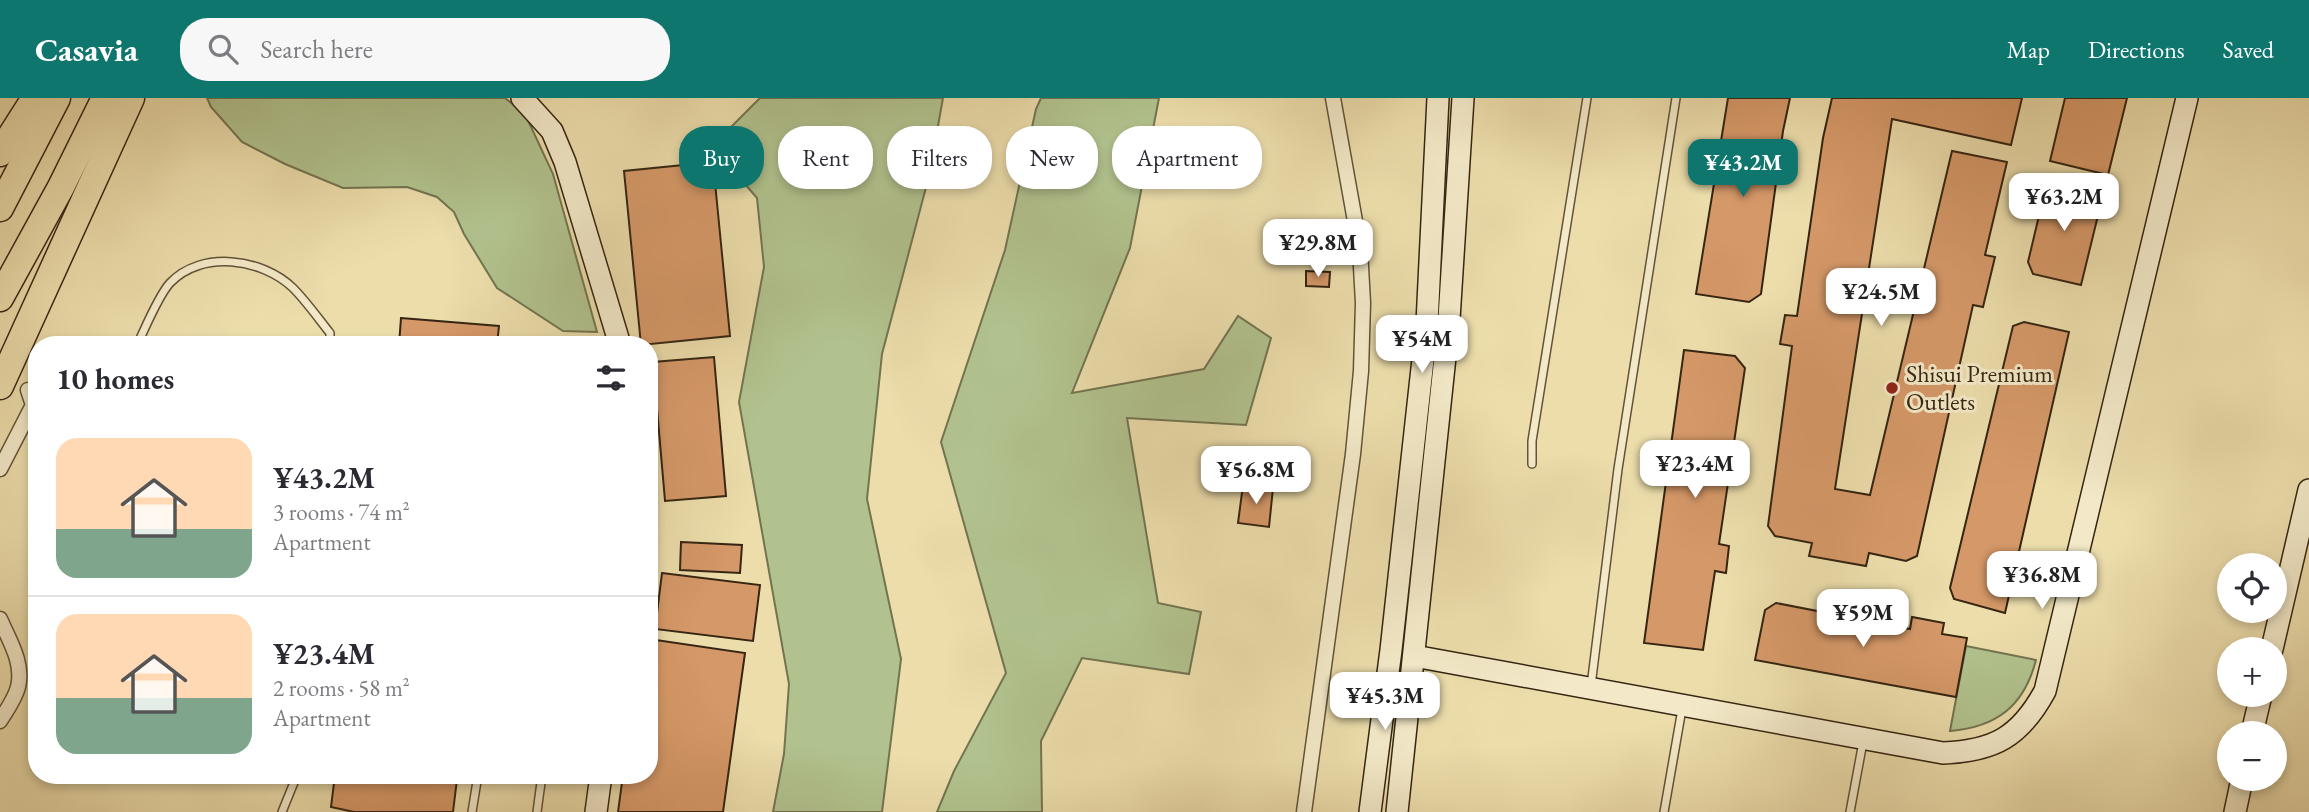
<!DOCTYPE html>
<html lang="en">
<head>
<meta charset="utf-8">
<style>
  :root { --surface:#fff; --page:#f7f7f7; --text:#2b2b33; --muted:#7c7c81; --line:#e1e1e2; --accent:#0f766e }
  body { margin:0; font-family:"EB Garamond",serif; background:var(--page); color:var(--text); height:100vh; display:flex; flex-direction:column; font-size:26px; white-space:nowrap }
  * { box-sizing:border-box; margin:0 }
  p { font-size:23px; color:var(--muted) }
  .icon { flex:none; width:38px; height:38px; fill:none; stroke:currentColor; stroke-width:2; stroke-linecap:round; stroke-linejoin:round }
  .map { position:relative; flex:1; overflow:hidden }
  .details { position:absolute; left:28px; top:238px; width:630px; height:448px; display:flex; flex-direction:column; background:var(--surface); border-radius:28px; box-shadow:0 4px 10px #0003 }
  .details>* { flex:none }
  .guide { position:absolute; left:679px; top:28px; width:665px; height:63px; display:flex; gap:14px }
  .buttons { position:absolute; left:2217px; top:455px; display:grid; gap:14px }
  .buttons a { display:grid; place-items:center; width:70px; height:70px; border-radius:50%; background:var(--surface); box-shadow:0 4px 10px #0003; font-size:35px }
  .price { position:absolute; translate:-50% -60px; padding:0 16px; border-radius:14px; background:#fff; color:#222; font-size:23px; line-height:46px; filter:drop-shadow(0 2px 4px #0008) }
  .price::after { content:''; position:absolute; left:50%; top:42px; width:21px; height:16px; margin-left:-10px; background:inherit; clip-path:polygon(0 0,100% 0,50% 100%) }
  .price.on { background:var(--accent); color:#fff }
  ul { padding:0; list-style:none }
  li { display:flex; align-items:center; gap:21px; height:175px; padding:0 28px }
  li+li { border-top:2px solid var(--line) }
  li span { display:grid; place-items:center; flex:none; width:196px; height:140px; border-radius:21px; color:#555 }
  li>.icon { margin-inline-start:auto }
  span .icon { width:84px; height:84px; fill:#fffc; stroke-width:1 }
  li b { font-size:30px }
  h2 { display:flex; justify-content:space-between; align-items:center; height:84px; padding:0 28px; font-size:30px }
  .pill { padding:0 24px; border-radius:28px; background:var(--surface); box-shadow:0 4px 10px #0003; font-size:24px; line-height:63px }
  .pill.on { background:var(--accent); color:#fff }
  header { display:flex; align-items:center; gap:42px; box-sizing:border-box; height:98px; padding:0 35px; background:var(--accent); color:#fff }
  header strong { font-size:33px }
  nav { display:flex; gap:38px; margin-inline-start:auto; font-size:24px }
  .search { width:490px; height:63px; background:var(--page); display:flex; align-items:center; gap:18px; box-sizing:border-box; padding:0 24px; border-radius:28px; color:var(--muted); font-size:26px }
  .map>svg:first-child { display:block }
  .green { fill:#b1c28e; stroke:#737450; stroke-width:2 }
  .building { fill:#d59868; stroke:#352512; stroke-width:2 }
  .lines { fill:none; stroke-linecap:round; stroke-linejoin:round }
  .lane-casing { stroke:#635338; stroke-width:10 }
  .street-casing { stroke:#635338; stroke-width:17 }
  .secondary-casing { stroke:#352512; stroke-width:24 }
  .highway-casing { stroke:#352512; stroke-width:29 }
  .lane { stroke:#f3e9c8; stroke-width:7 }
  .street { stroke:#f3e9c8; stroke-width:14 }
  .secondary { stroke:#f3e9c8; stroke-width:21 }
  .highway { stroke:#ecddab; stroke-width:26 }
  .poi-dot { fill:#8f2418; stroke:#f3e9c8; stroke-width:2.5 }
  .labels { text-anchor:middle; stroke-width:6; stroke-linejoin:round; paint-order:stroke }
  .poi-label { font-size:24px; fill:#352512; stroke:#f3e9c8; text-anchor:start }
</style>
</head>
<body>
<header>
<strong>Casavia</strong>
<div class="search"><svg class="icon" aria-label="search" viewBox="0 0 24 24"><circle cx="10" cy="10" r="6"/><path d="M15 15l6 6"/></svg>Search here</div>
<nav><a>Map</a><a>Directions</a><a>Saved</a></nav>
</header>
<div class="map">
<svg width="2309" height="714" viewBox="0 0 2309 714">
  <rect width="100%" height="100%" fill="#ecddab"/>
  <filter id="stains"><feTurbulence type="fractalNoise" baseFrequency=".00286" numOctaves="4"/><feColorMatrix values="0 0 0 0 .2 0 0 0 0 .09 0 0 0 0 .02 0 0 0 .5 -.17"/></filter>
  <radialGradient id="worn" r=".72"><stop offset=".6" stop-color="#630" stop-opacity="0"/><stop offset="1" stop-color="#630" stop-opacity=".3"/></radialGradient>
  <g class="green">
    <path d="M207,0H505L525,16L553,76L597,234L563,233L497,190L464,136L454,114L437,99L407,89L343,90L285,66L242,44L211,9Z"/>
    <path d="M760,0H943L929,78L882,256L867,401L901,561L882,714H773L784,656L789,586L739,304L764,169L757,100L712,48Z"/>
    <path d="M1041,0H1159L1130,150L1072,295L1204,271L1238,218L1271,240L1246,327L1127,320L1158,505L1201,514L1189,576L1082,560L1041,643L1042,714H937L954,673L1006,575L941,344L1005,152L1036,11Z"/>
    <path d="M1966,548L2036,562C2024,608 1997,629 1950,633Z"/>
  </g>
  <g class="building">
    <path d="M1728,0H1790L1783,33L1761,196L1749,204L1696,196Z"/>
    <path d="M1832,0H2022L2011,47L1892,21L1835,391L1870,397L1952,53L2007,64L1985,157L1995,159L1983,209L1973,207L1917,458L1906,463L1869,455L1866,468L1809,458L1812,445L1775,438L1768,428L1792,248L1780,246L1785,217L1797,218L1823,40Z"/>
    <path d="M2065,0H2127L2108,77L2050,63Z"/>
    <path d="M713,64L730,238L641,247L624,73Z"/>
    <path d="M2047,84L2103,97L2081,187L2033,176L2028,164Z"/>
    <path d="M1306,173L1330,174L1329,189L1306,188Z"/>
    <path d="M401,220L499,228L497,247H399Z"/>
    <path d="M2024,224L2069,234L2005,515L1954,501L1950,490L2013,228Z"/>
    <path d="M1684,252L1735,258L1745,270L1719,446L1729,448L1726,475L1715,473L1703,552L1644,545Z"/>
    <path d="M714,259L726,398L665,403L653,264Z"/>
    <path d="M1243,387L1273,390L1269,429L1238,425Z"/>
    <path d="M681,444L742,447L740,475L680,472Z"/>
    <path d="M662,475L760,487L753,543L655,531Z"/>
    <path d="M1776,505L1910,531L1912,519L1944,525L1942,536L1967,540L1956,599L1755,562L1765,512Z"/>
    <path d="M649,541L745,555L723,714H618L623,677H649Z"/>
    <path d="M335,677H382L442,685L443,679L457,681L453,714H354L331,709Z"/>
  </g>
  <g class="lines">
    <defs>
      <g id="lane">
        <path d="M137,247C145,231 158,198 170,185C201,152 262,160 293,190C306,203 318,220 330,235V247"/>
        <path d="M1532,366V343L1587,0"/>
        <path d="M1591,588L1618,371L1676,0"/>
        <path d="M282,714L297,677"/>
        <path d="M472,714L478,677"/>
        <path d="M537,714L542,677"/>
        <path d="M1664,714L1682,611"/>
        <path d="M1850,714L1863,644"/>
      </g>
      <g id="street">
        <path d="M0,371L33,307L28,292"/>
        <path d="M0,521C9,542 24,565 18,589C15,601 6,613 0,623"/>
        <path d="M1304,714L1353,356L1361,273L1363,205L1360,151L1333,0"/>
      </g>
      <g id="secondary">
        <path d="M522,0L552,33L565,64L620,247"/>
        <path d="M2272,551L2309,392"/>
        <path d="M1414,558L1943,655C1994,653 2020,639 2045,593L2187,0"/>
        <path d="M2252,635L2261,597"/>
        <path d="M596,714L601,677"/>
        <path d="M1370,714L1391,552L1427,225L1438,0"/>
        <path d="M1397,714L1449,221L1463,0"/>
        <path d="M2235,714L2242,681"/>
      </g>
      <g id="highway">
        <path d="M0,55L35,0"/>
        <path d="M0,110L57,0"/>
        <path d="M0,200L61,89L105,0"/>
        <path d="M0,288L131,0"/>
      </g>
    </defs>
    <use href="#lane" class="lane-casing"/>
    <use href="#street" class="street-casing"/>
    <use href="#secondary" class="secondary-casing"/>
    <use href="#highway" class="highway-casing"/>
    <use href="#lane" class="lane"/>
    <use href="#street" class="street"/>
    <use href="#secondary" class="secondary"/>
    <use href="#highway" class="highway"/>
  </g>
  <circle class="poi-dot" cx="1892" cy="290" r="7"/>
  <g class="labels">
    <g class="poi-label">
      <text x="1906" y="284">Shisui Premium<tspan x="1906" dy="28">Outlets</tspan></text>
    </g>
  </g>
  <rect width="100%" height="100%" filter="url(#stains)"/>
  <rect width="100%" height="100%" fill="url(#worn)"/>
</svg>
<div class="buttons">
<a><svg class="icon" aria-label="locate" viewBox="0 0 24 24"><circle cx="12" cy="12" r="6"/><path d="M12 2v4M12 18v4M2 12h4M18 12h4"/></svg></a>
<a>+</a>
<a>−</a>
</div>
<b class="price on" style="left:1743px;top:101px">¥43.2M</b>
<b class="price" style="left:2064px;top:135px">¥63.2M</b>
<b class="price" style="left:1318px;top:181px">¥29.8M</b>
<b class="price" style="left:1881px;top:230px">¥24.5M</b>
<b class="price" style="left:1422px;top:277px">¥54M</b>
<b class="price" style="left:1695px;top:402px">¥23.4M</b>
<b class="price" style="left:1256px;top:408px">¥56.8M</b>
<b class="price" style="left:2042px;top:513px">¥36.8M</b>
<b class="price" style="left:1863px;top:551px">¥59M</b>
<b class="price" style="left:1385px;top:634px">¥45.3M</b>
<div class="guide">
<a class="pill on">Buy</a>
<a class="pill">Rent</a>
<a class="pill">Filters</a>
<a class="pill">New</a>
<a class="pill">Apartment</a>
</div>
<section class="details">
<h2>10 homes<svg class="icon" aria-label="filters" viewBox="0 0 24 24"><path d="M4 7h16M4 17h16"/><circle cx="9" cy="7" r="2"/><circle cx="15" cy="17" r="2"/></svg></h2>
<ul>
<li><span style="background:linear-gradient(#ffd9b3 65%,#7fa58c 0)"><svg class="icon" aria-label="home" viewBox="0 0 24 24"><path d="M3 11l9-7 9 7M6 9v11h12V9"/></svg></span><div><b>¥43.2M</b><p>3 rooms · 74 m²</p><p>Apartment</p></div></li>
<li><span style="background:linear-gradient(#ffd9b3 60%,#7fa58c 0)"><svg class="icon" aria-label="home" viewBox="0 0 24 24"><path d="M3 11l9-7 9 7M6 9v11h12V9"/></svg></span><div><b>¥23.4M</b><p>2 rooms · 58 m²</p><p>Apartment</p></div></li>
</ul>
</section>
</div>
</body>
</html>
